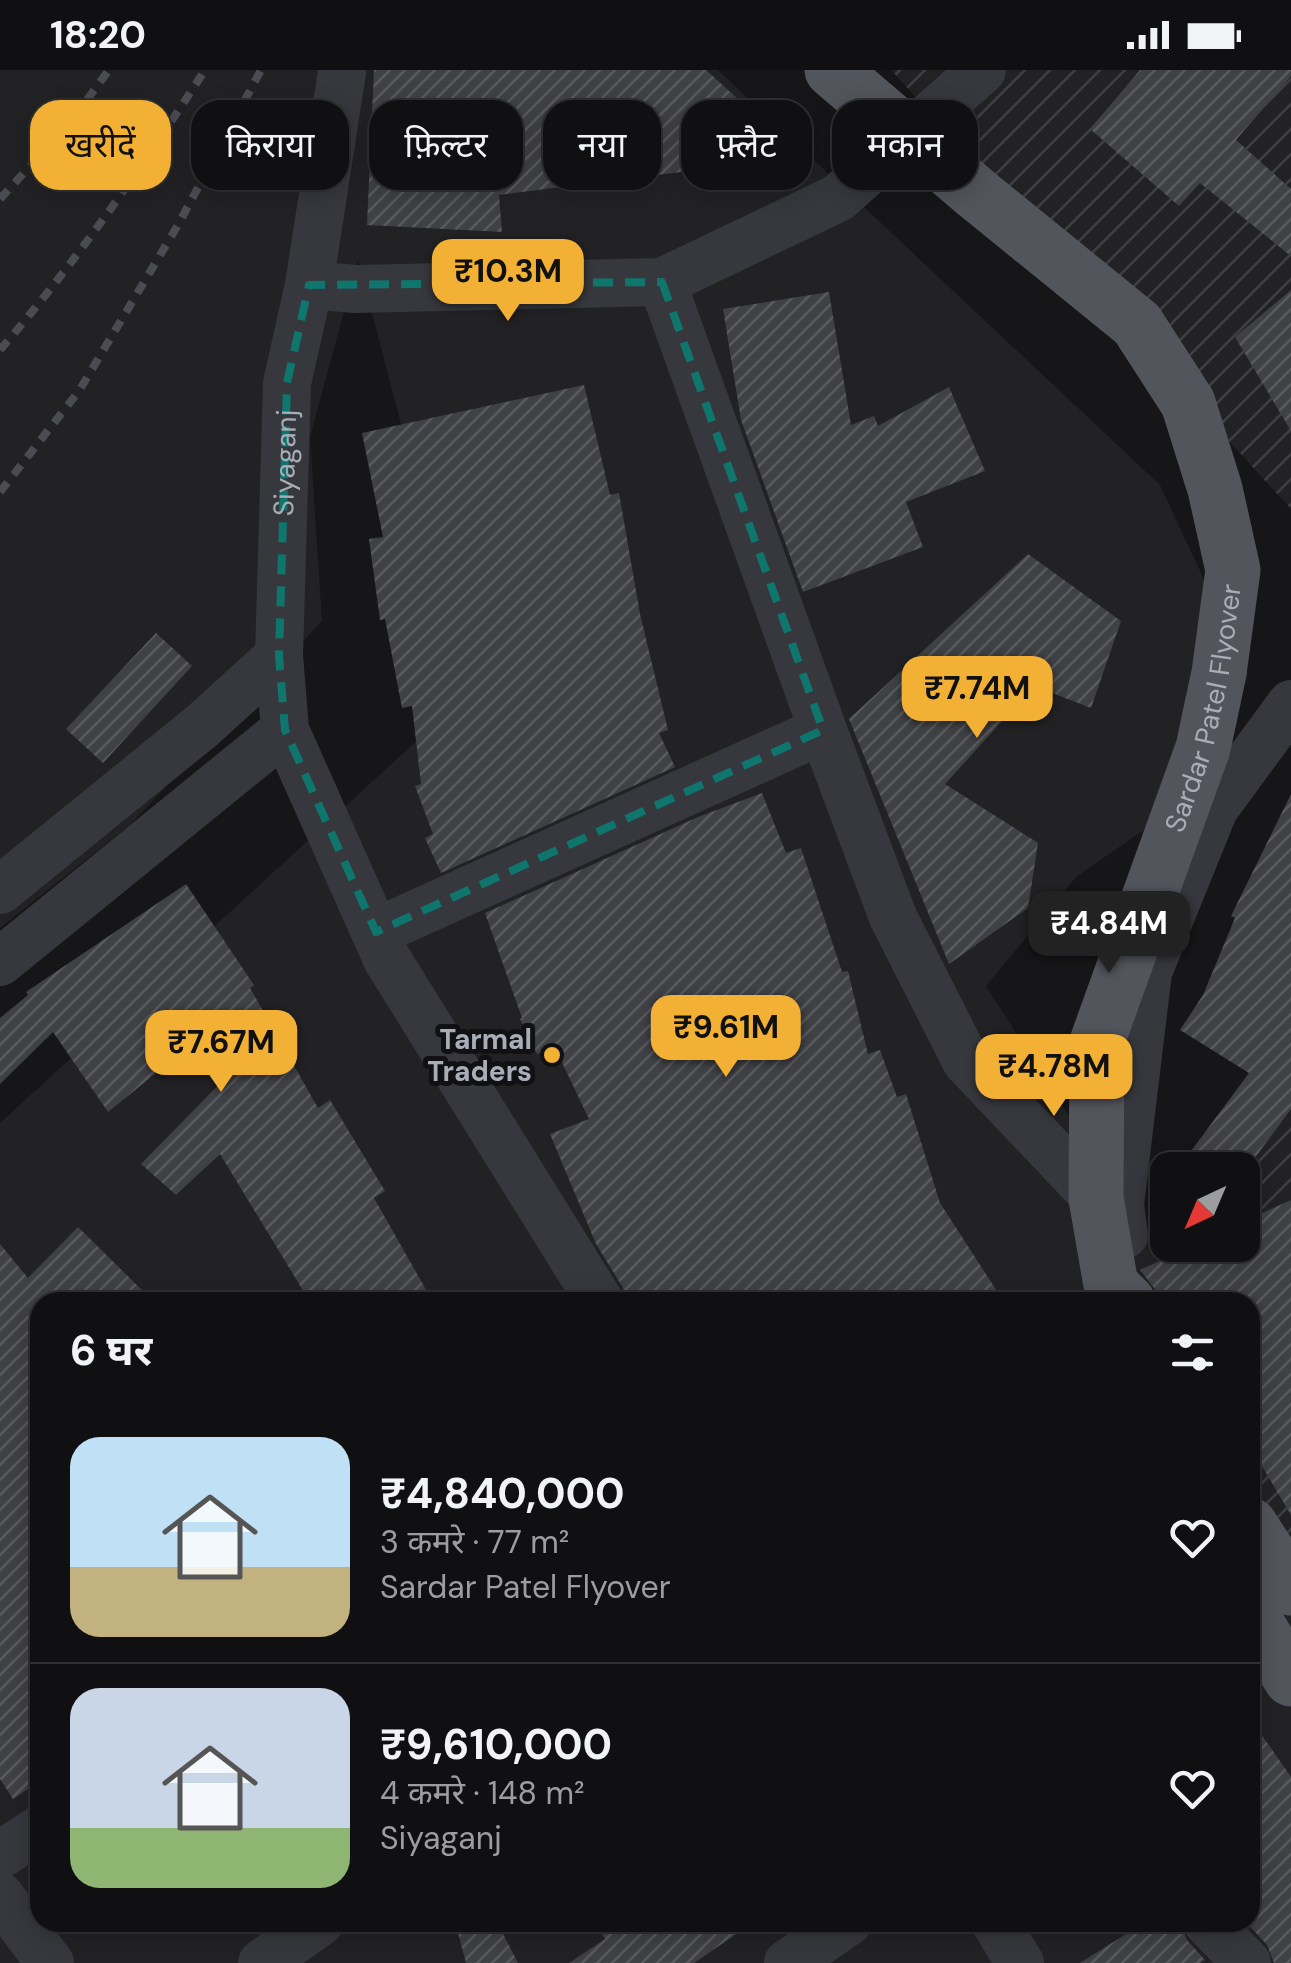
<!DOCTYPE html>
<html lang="hi">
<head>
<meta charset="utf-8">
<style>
  :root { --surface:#101012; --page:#1e1e20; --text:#f1f3f6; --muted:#9c9d9f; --line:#303032; --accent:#f2b134 }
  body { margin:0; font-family:"DM Sans","Noto Sans Devanagari",sans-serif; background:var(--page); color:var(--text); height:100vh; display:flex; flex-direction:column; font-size:38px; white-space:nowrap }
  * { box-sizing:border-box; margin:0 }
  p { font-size:32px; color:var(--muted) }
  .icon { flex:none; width:55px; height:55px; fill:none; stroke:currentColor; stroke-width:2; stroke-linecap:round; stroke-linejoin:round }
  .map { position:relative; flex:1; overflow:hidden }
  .panel { position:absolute; left:30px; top:1222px; width:1230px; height:640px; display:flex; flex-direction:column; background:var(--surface); border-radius:30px; box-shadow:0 5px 25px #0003,0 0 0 2px var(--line) }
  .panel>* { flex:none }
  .hud { position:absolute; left:30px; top:30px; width:1232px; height:90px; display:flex; gap:20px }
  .needle { width:65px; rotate:224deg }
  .fabs { position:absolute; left:1150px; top:1082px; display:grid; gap:20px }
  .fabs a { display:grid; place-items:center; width:110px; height:110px; border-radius:20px; background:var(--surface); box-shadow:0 5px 25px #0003,0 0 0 2px var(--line); font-size:50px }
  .price { position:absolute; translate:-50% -85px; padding:0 22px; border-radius:20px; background:var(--accent); color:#111; font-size:32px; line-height:65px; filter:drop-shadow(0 2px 5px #0008) }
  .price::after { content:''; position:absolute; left:50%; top:60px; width:30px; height:22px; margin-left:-15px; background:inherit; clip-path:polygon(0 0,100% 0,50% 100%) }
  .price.current { background:#222; color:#fff }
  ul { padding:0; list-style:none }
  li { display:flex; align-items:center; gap:30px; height:250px; padding:0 40px }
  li+li { border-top:2px solid var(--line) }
  li span { display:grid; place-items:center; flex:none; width:280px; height:200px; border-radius:30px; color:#555 }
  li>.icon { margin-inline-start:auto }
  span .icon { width:120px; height:120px; fill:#fffc; stroke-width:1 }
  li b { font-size:42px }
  h2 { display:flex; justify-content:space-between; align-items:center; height:120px; padding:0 40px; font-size:42px }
  .pill { padding:0 35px; border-radius:30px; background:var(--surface); box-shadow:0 5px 25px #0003,0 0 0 2px var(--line); font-size:35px; line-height:90px }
  .pill.current { background:var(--accent); color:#111 }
  .status { display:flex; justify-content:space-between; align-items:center; height:70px; padding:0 50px; background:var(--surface); direction:ltr }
  .status svg { height:28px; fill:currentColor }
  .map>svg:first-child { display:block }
  .built { fill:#222225 }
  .industrial { fill:url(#industrial-furrows) }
  .building { fill:url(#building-hatch) }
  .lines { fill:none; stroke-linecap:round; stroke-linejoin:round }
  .minor { stroke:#37383d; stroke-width:48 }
  .major { stroke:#53555c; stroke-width:55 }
  .rail { stroke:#4a4c52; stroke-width:8; stroke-dasharray:12 10; stroke-linecap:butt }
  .major-bridge { stroke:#53555c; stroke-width:55 }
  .marked { fill:none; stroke:#0f766e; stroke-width:8; stroke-dasharray:20 12; stroke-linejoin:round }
  .poi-dot { fill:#f2b134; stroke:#111113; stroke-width:4 }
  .labels { text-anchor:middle; stroke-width:10; stroke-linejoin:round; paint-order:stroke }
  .street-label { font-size:28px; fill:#a8adb8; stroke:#111113 }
  .poi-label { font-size:28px; font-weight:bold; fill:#a8adb8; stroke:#111113; text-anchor:end }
</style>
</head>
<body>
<div class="status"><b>18:20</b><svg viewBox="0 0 49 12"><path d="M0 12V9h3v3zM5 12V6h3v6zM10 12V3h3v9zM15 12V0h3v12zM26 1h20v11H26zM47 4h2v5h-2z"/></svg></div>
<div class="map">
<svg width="1291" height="1893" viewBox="0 0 1291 1893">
  <defs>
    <pattern id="industrial-furrows" width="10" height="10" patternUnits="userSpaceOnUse" patternTransform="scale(2.5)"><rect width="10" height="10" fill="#222225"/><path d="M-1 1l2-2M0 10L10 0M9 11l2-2" fill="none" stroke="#3f3f43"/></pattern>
    <pattern id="building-hatch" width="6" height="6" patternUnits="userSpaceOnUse" patternTransform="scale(2.5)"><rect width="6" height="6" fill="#404145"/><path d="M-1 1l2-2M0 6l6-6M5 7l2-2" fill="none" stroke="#595a5e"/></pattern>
  </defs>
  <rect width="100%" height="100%" fill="#161618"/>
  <path class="built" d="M0,0H718L1160,415L1248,604L1210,714L1076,807L986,916L1188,1232H40V1852H1250V1329L1291,1394V1893H0V1053L471,621L358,190L310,367L322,551L131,754L0,858Z"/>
  <g class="industrial">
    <path d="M891,0H1291V439Z"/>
    <path d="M1291,934V1496L1250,1438V1232H1223L1217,1175H1242V1100Z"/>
  </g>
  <g class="building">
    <path d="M374,0H706L782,69L705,99L499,125L502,162L367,155Z"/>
    <path d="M1140,0H1291V6L1236,70L1291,119V186L1200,113L1179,136L1090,59Z"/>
    <path d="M1291,220V361L1235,267Z"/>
    <path d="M829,222L851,355L874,346L878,356L949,317L985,401L906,432L923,477L803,522L741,350L723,239Z"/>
    <path d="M584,315L610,425L619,423L640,544L668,660L659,663L675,697L441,803L425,768L433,764L415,716L421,714L412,636L402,638L385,549L380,550L369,469L383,467L362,363Z"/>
    <path d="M1028,484L1121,551L1091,638L1034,616L945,714L1038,773L1028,838L949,894L849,649Z"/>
    <path d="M156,563L192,596L103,693L66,659Z"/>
    <path d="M762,723L786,783L801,778L842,902L848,901L868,984L880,980L897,1027L906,1024L940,1133L1004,1232H627L623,1218L596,1174L550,1064L589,1049L555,978L537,984L520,949L522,948L485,843L698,747Z"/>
    <path d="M1291,724V1039L1246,1100H1177L1249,1003L1180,960L1203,925L1235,848L1231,846Z"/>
    <path d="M186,814L254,915L250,918L318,1038L330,1030L385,1121L374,1128L433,1232H310L220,1084L176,1125L141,1094L240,993L209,960L108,1042L53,962L0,1014V948L28,925L26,922Z"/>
    <path d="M1291,1130V1445L1250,1376V1232H1158V1223L1140,1200L1194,1175H1242V1152Z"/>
    <path d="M78,1157L154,1232H40V1711L13,1729L0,1709V1174L28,1208Z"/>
    <path d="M1250,1648L1291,1707V1893H1274L1267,1875L1246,1852H1250Z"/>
    <path d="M455,1852H497L518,1893H466Z"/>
    <path d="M594,1852H754L694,1893H569L605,1869Z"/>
    <path d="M1145,1852H1180L1187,1870L1205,1890L1200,1893H1080Z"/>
  </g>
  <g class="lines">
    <g class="minor">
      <path d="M662,212L823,660L893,847L966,991L1096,1128"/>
      <path d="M309,215L342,2"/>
      <path d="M0,820L202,656L279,586"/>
      <path d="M376,862L823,660"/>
      <path d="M0,892L285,660"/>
      <path d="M1124,1165L1120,1134L1148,902L1214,739L1291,634"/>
      <path id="s1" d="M600,1232L387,889L285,660L279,586L287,313L309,215L355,219L662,212L838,128L982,0"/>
      <path d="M0,1785L40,1759"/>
      <path d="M0,1826L50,1893"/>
      <path d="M995,1852L1020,1893"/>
      <path d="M1207,1852L1247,1893"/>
      <path d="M262,1893L320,1852"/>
      <path d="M788,1893L848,1852"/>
    </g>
    <g class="major">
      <path id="s2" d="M1128,1232L1111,1215L1096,1128L1097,972L1203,678L1219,603L1233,500L1215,419L1188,333L1137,254"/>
      <path d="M1250,1455L1291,1518"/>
      <path d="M1250,1543L1291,1609"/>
    </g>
    <g class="rail">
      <path d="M0,129L72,50L109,0"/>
      <path d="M0,280C76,192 142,97 205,0"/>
      <path d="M0,422L79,321L178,155L261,0"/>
    </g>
    <path class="major-bridge" d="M832,0L977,124L1137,254"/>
  </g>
  <path class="marked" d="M662,212L823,660L376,862L285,660L279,586L287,313L309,215Z"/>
  <circle class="poi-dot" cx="552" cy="985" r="10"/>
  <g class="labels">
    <g class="street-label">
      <text dy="10" stroke="none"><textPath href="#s1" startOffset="922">Siyaganj</textPath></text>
      <text dy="10" stroke="none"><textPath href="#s2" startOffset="620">Sardar Patel Flyover</textPath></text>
    </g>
    <g class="poi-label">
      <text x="532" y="979">Tarmal<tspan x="532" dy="32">Traders</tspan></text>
    </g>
  </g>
</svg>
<div class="fabs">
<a><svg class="needle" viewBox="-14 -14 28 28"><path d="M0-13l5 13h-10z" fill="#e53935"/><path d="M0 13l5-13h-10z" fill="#9c9d9f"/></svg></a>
</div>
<b class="price" style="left:508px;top:254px">₹10.3M</b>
<b class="price" style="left:977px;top:671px">₹7.74M</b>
<b class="price current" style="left:1109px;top:906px">₹4.84M</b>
<b class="price" style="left:726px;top:1010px">₹9.61M</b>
<b class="price" style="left:221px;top:1025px">₹7.67M</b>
<b class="price" style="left:1054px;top:1049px">₹4.78M</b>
<div class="hud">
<a class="pill current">खरीदें</a>
<a class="pill">किराया</a>
<a class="pill">फ़िल्टर</a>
<a class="pill">नया</a>
<a class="pill">फ़्लैट</a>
<a class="pill">मकान</a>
</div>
<section class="panel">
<h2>6 घर<svg class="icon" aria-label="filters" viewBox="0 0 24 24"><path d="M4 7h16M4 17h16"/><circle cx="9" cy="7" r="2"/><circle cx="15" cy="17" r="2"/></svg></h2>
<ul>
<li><span style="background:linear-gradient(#bfe0f5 65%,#c2b280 0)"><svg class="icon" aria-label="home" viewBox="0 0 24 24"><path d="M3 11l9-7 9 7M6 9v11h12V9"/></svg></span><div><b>₹4,840,000</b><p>3 कमरे · 77 m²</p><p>Sardar Patel Flyover</p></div><svg class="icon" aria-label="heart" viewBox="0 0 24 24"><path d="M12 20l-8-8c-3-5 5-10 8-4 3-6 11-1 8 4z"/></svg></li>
<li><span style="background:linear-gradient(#c9d6e8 70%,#8fb573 0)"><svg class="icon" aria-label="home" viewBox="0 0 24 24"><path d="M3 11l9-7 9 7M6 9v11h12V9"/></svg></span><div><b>₹9,610,000</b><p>4 कमरे · 148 m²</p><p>Siyaganj</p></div><svg class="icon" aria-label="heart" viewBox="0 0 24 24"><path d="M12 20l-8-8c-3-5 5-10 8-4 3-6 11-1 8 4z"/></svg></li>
</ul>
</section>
</div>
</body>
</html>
